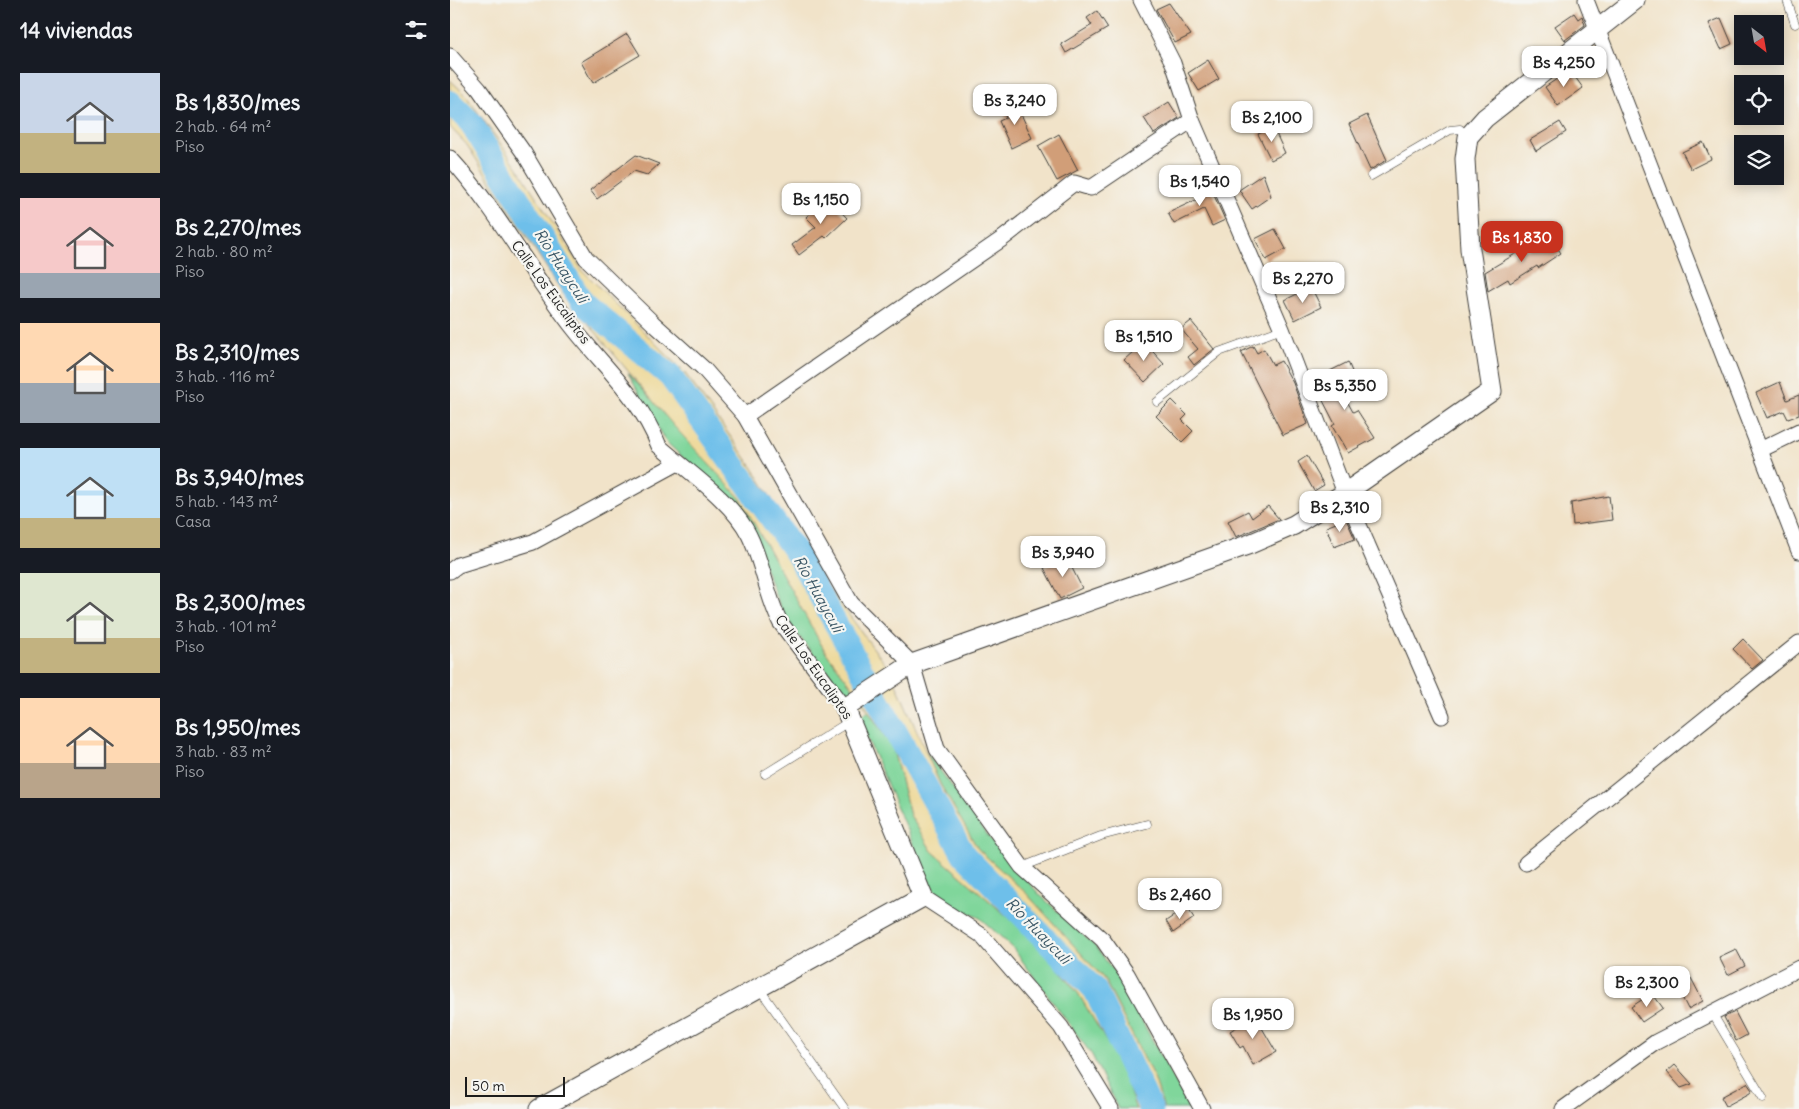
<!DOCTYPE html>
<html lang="es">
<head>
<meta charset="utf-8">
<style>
  :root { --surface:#171b24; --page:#20242c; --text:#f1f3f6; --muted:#9ea1a6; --accent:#c8321e }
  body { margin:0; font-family:Delius,sans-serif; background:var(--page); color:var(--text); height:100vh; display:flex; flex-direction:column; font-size:19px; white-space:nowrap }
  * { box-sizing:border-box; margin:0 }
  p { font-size:16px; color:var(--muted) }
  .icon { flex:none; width:28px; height:28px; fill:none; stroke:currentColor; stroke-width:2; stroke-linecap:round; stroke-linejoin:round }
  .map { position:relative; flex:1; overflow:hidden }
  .sheet { display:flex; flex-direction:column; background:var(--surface); width:450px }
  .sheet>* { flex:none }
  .needle { width:32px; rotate:149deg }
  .tools { position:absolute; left:1284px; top:15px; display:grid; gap:10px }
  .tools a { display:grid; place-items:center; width:50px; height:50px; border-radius:0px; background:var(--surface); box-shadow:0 2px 12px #0003; font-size:25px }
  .scale { position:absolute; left:15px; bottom:12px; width:100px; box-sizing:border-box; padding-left:5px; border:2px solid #1c1c1c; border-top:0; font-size:14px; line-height:18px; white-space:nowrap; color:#1c1c1c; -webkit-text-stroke:4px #f6f6f2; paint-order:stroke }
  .price { position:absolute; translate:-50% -42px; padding:0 11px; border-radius:10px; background:#fff; color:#222; font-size:16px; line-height:32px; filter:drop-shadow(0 1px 2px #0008) }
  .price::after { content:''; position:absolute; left:50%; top:30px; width:15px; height:11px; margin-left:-8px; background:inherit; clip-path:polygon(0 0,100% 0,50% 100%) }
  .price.active { background:var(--accent); color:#fff }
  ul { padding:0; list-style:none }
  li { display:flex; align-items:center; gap:15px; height:125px; padding:0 20px }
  li span { display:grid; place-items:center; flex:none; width:140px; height:100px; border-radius:0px; color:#555 }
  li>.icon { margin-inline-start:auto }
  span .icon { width:60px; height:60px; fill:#fffc; stroke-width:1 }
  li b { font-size:21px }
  h2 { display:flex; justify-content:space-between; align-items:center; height:60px; padding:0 20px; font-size:21px }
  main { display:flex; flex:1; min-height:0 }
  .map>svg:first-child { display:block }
  .green { fill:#80d69b; stroke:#4e795c }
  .sand { fill:#eeda9e; stroke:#857b5d }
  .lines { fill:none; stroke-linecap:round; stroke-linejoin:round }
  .river { stroke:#6ebfea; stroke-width:24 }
  .building { fill:#d19e78 }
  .service-casing { stroke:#3c3a36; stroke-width:9 }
  .minor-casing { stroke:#3c3a36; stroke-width:17 }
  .tertiary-casing { stroke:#3c3a36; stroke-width:21 }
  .service { stroke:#fff; stroke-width:8 }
  .minor { stroke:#fff; stroke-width:15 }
  .tertiary { stroke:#fff; stroke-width:19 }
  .labels { text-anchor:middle; stroke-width:4.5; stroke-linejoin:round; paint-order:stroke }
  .street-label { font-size:14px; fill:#1c1c1c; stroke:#f6f6f2 }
  .water-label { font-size:15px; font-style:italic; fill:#395564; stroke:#f6f6f2 }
</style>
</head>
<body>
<main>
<section class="sheet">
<h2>14 viviendas<svg class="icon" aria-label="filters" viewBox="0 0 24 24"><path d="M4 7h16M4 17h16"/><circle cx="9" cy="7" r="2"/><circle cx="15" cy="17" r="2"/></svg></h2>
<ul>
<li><span style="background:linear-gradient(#c9d6e8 60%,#c2b280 0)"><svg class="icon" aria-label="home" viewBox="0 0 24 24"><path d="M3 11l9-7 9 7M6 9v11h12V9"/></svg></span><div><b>Bs 1,830/mes</b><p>2 hab. · 64 m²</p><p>Piso</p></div></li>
<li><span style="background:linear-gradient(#f6c9c9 75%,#9aa5b1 0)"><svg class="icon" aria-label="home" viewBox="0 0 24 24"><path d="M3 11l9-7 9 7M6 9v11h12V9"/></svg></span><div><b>Bs 2,270/mes</b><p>2 hab. · 80 m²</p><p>Piso</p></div></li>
<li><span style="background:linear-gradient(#ffd9b3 60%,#9aa5b1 0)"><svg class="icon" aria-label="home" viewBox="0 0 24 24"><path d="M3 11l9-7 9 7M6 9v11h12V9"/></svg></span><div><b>Bs 2,310/mes</b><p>3 hab. · 116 m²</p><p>Piso</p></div></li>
<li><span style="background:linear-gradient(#bfe0f5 70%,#c2b280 0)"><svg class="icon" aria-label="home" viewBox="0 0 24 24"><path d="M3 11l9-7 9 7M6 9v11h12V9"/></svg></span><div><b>Bs 3,940/mes</b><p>5 hab. · 143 m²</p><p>Casa</p></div></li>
<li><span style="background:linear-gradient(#dfe7d0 65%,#c2b280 0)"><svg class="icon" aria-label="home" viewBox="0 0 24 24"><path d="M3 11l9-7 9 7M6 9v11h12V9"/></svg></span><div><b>Bs 2,300/mes</b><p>3 hab. · 101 m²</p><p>Piso</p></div></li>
<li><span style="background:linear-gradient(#ffd9b3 65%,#b9a48a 0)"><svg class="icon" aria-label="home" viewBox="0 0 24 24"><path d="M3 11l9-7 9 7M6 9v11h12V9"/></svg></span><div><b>Bs 1,950/mes</b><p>3 hab. · 83 m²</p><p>Piso</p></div></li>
</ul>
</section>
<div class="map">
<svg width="1349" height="1109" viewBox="0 0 1349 1109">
  <rect width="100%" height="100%" fill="#f6f6f2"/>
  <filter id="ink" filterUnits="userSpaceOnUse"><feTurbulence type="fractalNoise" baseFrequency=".02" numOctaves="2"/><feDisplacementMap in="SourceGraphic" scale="10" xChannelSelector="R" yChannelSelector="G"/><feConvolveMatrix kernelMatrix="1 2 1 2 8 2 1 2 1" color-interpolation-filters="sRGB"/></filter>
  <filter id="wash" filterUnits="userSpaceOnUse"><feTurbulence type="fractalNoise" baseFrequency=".0096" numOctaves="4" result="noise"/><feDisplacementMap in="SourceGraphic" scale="20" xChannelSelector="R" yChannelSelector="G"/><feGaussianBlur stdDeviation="1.12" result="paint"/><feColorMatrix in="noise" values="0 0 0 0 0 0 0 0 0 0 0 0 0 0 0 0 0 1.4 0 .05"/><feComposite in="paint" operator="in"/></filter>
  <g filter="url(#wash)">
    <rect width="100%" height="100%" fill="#f1e3c9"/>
    <g class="green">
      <path d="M178,373L290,498L375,651L407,693L398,697L335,619L293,513L215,441Z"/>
      <path d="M419,711L443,749L460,815L482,851L588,943L628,993L671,1066L686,1109H668L642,1055L562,947L530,918L496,903L481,886L408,717Z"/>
      <path d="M476,751L541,840L590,895L646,947L668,977L740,1109H714L704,1078L654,979L576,893L528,849L490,784Z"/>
    </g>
    <path class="sand" d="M0,80L14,93L68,168L132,270L234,372L303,468L360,562L441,672L490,784L528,849L576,893L654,979L704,1078L714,1109H686L671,1066L628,993L588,943L482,851L460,815L443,749L407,693L375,651L290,498L223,425L113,293L17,145L0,127Z"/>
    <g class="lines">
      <path class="river" d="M0,102L21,123L133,303L220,376L347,554L514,855L645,990L701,1109"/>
    </g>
    <g id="blocks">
      <g class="building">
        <path d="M719,3L741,35L725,43L706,9Z"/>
        <path d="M647,11L658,28L616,53L611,44L642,25L637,18Z"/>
        <path d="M1124,13L1128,19L1132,16L1135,25L1115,40L1105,26Z"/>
        <path d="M1271,18L1282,44L1271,49L1259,23Z"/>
        <path d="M177,34L190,55L143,83L131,62Z"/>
        <path d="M758,60L769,79L749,91L738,73Z"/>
        <path d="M1120,70L1133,88L1108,106L1095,87Z"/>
        <path d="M719,102L729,118L704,134L694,118Z"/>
        <path d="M566,103L582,138L561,148L549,121L556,118L552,109Z"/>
        <path d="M917,115L937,160L920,170L899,124Z"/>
        <path d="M1110,122L1116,132L1086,151L1080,140Z"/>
        <path d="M823,127L835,153L821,160L808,134Z"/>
        <path d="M609,134L628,170L607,181L588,146Z"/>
        <path d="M1253,142L1261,159L1241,169L1232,152Z"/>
        <path d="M186,155L209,164L197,175L184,171L147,199L140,190Z"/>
        <path d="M813,174L821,196L802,209L789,190Z"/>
        <path d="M758,182L775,220L762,226L754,209L724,224L718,213L748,199L743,189Z"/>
        <path d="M377,197L397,218L376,238L374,236L349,255L342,245L366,227L356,217Z"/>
        <path d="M825,229L836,249L816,260L805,239Z"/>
        <path d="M1099,236L1111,253L1088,268L1087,266L1060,283L1058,279L1038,291L1035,272L1067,253L1076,249L1077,251Z"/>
        <path d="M861,287L871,307L845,320L835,300Z"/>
        <path d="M741,321L764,349L744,365L738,357L748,349L731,329Z"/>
        <path d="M694,342L714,364L695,382L674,360Z"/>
        <path d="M803,346L807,353L814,349L823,365L831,361L843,383L858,424L833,435L791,352Z"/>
        <path d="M898,362L903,374L898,377L902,385L891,390L903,412L907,410L925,438L898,453L882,426L885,424L867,389L884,380L880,371Z"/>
        <path d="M1330,382L1337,400L1349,395V415L1338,419L1334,411L1317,418L1306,393Z"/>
        <path d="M722,400L737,415L732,420L743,431L732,442L706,416Z"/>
        <path d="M857,456L874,485L864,491L848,462Z"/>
        <path d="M1159,496L1162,520L1123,525L1121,503Z"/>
        <path d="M818,506L829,519L786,537L778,521L798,511L802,518Z"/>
        <path d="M896,519L905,539L884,547L876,527Z"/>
        <path d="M616,556L632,588L610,599L594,568Z"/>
        <path d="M1293,639L1313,660L1302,669L1283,649Z"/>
        <path d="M737,907L744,918L723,933L716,921Z"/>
        <path d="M1286,949L1295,966L1278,975L1269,957Z"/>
        <path d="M1241,978L1253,1001L1238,1009L1226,985Z"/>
        <path d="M1202,993L1213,1008L1192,1022L1181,1007Z"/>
        <path d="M1285,1012L1297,1035L1286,1041L1274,1017Z"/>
        <path d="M805,1016L826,1052L803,1065L793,1046L790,1048L780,1031Z"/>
        <path d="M1225,1065L1242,1084L1231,1088L1217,1072Z"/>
        <path d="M1297,1083L1302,1090L1300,1093L1276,1106L1271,1097Z"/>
      </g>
    </g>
  </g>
  <g filter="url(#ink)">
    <use href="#blocks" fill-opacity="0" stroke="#3c3a36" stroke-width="1"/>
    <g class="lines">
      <defs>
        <g id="service">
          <path d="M1337,0L1345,24"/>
          <path d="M921,176L1000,130L1010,129L1018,137"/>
          <path d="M707,402L769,352L832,329"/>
          <path d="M315,774L400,721"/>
          <path d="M572,867L651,836L697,824"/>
          <path d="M309,988L395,1109"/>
          <path d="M1262,1013L1313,1098"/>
        </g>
        <g id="minor">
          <path d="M691,0L723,63L742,120L832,329L895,493L992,716"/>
          <path d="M1136,0L1349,551"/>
          <path d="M0,56L29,89L74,153L136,258L203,323L253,368L295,416L401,603L462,664L487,749L572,867L653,940L677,974L752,1109"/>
          <path d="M0,158C48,210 81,275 125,330C156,369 190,398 209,446C237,471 282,501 299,535C313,563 316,594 330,622L395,708"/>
          <path d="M295,416L552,239L624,183L641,188L742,120"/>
          <path d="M1310,450L1349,431"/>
          <path d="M0,571L8,565L83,542L228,463"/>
          <path d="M1076,863L1349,643"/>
          <path d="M473,897L531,935L611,1027L661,1109"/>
          <path d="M1113,1109L1206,1042L1349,968"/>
        </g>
        <path id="tertiary" d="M89,1109L473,897L395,708L462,664L800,544L844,525L895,493L1042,391L1020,249L1015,159L1018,137L1035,118L1185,0"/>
      </defs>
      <use href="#service" class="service-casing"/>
      <use href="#minor" class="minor-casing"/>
      <use href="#tertiary" class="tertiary-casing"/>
      <use href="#service" class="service"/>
      <use href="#minor" class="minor"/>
      <use href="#tertiary" class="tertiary"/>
    </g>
  </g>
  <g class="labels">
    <g class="street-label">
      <text transform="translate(101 292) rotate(54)" y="5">Calle Los Eucaliptos</text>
      <text transform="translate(364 667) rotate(55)" y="5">Calle Los Eucaliptos</text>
    </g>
    <g class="water-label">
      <text transform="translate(111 266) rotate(57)" y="5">Río Huayculi</text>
      <text transform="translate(368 594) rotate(61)" y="5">Río Huayculi</text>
      <text transform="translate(588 931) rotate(46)" y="5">Río Huayculi</text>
    </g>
  </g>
</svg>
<div class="tools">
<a><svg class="needle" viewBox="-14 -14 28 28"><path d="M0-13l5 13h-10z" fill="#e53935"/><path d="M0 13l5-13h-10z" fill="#9ea1a6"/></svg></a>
<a><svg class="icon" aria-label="locate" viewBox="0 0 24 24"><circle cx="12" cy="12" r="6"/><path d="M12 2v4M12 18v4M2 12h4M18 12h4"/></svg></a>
<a><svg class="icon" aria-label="layers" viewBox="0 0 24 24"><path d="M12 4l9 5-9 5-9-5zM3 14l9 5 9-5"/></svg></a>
</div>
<div class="scale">50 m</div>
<b class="price" style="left:1114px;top:88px">Bs 4,250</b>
<b class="price" style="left:565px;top:126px">Bs 3,240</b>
<b class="price" style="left:822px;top:143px">Bs 2,100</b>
<b class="price" style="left:750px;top:207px">Bs 1,540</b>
<b class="price" style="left:371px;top:225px">Bs 1,150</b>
<b class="price active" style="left:1072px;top:263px">Bs 1,830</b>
<b class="price" style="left:853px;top:304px">Bs 2,270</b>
<b class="price" style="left:694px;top:362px">Bs 1,510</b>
<b class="price" style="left:895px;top:411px">Bs 5,350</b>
<b class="price" style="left:890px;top:533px">Bs 2,310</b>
<b class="price" style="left:613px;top:578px">Bs 3,940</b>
<b class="price" style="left:730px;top:920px">Bs 2,460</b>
<b class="price" style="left:1197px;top:1008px">Bs 2,300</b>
<b class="price" style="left:803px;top:1040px">Bs 1,950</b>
</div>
</main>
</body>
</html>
